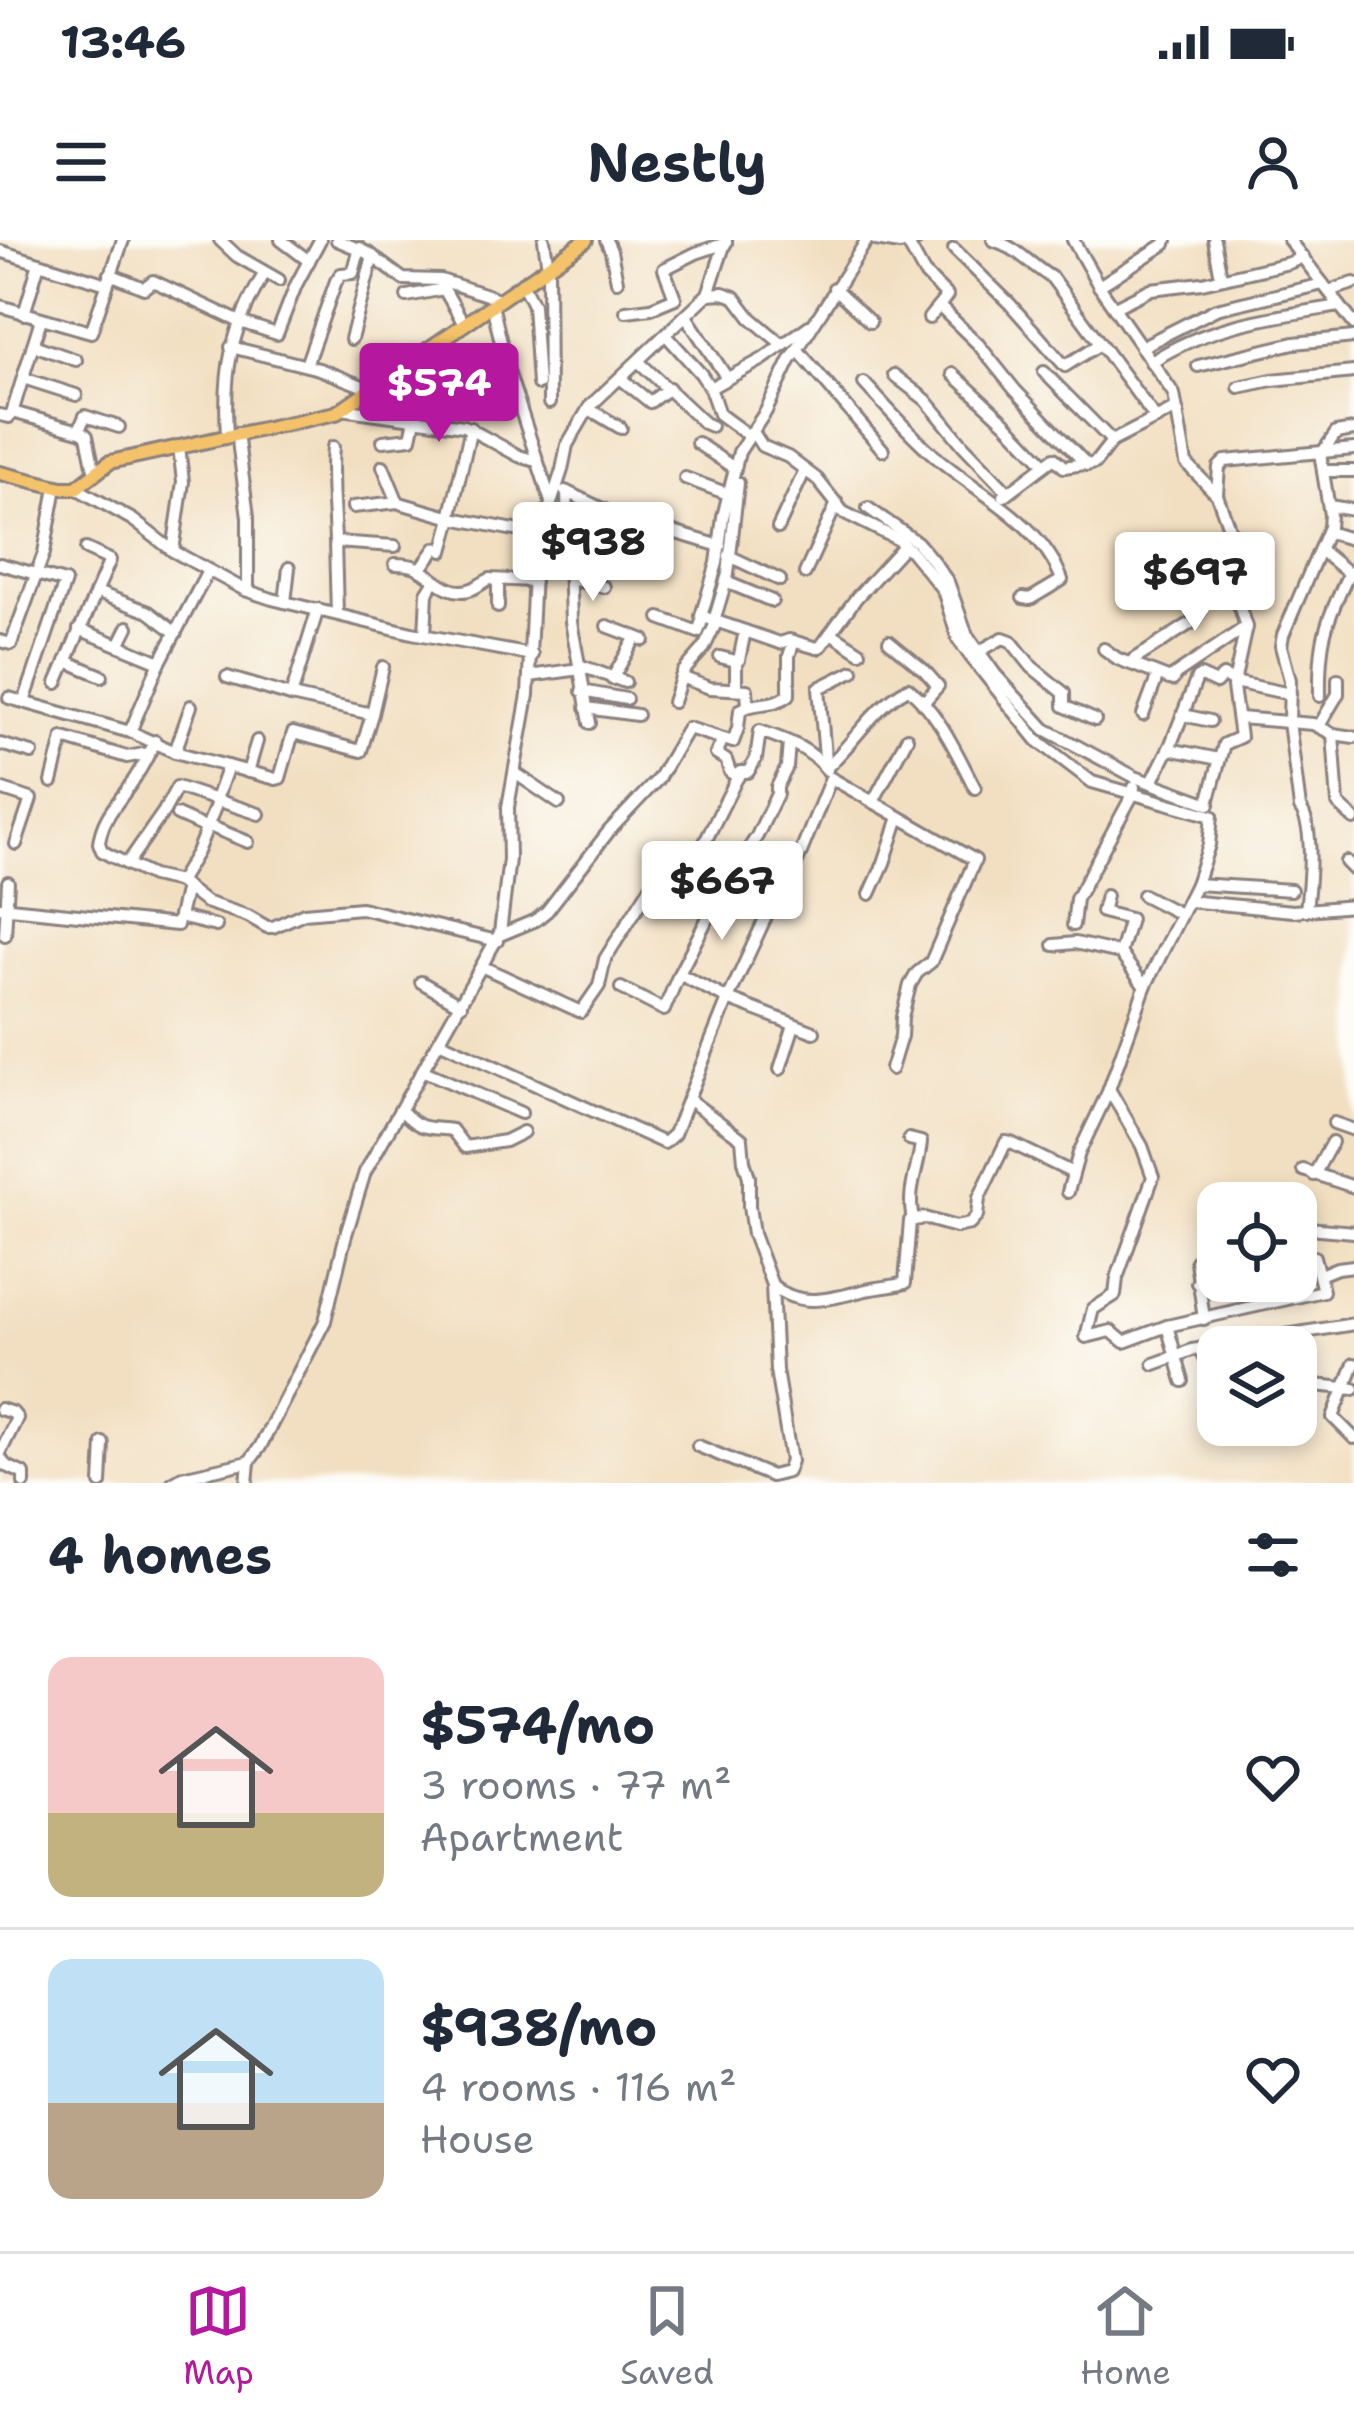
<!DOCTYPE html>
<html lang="en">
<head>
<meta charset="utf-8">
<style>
  :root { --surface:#fff; --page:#f2f2f3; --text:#1f2937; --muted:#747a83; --line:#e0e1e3; --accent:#b5179e }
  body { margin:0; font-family:"Shantell Sans",sans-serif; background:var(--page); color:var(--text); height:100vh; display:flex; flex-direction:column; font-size:45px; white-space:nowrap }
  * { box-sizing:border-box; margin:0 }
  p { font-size:39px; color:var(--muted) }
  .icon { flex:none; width:66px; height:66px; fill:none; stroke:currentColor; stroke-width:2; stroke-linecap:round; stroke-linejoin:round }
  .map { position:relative; height:1243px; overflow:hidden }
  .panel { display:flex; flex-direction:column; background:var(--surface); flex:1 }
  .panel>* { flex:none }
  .buttons { position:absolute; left:1197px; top:942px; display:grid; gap:24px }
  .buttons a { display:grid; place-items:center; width:120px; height:120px; border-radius:24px; background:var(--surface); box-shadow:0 6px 18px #0003; font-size:60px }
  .price { position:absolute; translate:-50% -102px; padding:0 27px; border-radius:12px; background:#fff; color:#222; font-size:39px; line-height:78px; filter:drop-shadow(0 3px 6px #0008) }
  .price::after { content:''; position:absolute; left:50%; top:72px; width:36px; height:27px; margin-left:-18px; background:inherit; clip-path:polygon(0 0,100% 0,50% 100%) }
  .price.selected { background:var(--accent); color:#fff }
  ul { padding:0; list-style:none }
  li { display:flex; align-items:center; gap:36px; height:300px; padding:0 48px }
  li+li { border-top:3px solid var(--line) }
  li span { display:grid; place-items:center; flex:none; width:336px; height:240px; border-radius:24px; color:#555 }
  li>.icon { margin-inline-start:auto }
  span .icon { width:144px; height:144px; fill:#fffc; stroke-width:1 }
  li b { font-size:51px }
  h2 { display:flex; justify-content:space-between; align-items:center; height:144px; padding:0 48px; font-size:51px }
  .status { display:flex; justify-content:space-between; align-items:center; height:84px; padding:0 60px; background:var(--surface); direction:ltr }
  .status svg { height:33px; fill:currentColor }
  header { display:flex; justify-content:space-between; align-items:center; height:156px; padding:0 48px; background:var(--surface); font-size:54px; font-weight:700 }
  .dock { display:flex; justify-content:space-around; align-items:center; height:168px; border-top:3px solid var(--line); background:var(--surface); font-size:33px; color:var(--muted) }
  .dock a { display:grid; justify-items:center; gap:6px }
  .dock .selected { color:var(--accent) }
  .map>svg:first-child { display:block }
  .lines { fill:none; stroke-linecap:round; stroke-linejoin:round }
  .minor-casing { stroke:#8a807e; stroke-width:16 }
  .major-casing { stroke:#8a807e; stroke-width:18 }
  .minor { stroke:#fff; stroke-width:10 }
  .major { stroke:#f4c26a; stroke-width:12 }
</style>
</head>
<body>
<div class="status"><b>13:46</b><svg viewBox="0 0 49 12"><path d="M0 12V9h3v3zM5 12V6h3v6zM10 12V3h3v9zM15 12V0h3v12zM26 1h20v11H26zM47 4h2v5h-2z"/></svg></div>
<header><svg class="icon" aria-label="menu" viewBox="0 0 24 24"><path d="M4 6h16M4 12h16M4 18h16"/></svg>Nestly<svg class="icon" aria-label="person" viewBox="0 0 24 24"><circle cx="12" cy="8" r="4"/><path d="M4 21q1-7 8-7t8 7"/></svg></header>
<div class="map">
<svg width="1354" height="1243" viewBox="0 0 1354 1243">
  <rect width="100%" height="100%" fill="#fdfcf7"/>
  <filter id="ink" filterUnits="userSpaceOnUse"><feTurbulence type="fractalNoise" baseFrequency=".00833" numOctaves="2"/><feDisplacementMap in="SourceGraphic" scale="24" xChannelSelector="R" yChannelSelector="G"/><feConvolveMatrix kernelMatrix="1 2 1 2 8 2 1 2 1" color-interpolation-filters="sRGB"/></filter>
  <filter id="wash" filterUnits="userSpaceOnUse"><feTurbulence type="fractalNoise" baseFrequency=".004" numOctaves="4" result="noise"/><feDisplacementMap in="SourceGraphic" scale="48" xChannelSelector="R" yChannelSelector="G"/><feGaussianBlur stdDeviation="2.7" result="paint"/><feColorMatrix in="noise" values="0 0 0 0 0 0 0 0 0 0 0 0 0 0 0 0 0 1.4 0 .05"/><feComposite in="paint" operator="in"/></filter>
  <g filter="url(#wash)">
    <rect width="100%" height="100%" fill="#f2dfc1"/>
  </g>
  <g filter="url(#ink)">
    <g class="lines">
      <defs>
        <g id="minor">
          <path d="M220,0L237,16L279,40"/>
          <path d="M281,0L309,21"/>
          <path d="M337,0L368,13L403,39L441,40L499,59"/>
          <path d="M544,0L548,27L549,163"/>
          <path d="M606,0L611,11L617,41"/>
          <path d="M867,0L790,121L766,171L739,212L723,277L717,323L701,376L780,403L789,400L817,408L821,406L857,357L904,306"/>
          <path d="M876,0L900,4L917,0"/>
          <path d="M993,0C1017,7 1030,25 1052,38L1156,179"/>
          <path d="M1073,0L1099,46L1174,154L1186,223L1217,255L1243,326L1237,358L1246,387L1233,447L1240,497L1224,504L1208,563"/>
          <path d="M1214,0L1221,37"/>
          <path d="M1289,0L1354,84"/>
          <path d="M908,4L924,33L947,56L929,78"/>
          <path d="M954,9L1010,64L1065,126L1100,104"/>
          <path d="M0,11L107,44"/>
          <path d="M110,34L144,48L153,41L240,82L277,94L296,45L320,0"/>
          <path d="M522,43L533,65L538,144"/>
          <path d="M1099,46L1165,4L1166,0"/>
          <path d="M834,48L870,82"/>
          <path d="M1329,51L1354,43"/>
          <path d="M708,54L723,53L735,57L751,78L783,105"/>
          <path d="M407,56L444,49L464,84"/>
          <path d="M492,64L507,128L551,262"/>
          <path d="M0,66L91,92L123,0"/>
          <path d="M940,67L978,104L1015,150L1087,225L1095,223L1112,201L1173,170L1178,172"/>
          <path d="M1115,67L1151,49L1202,43L1289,23L1303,17"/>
          <path d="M626,71L651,68L675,58L664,29L696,13L726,3"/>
          <path d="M24,74L39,23"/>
          <path d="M686,76L727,138"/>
          <path d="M666,95L701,134L710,148L719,174L749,196"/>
          <path d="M351,99L373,16"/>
          <path d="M33,105L76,120"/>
          <path d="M231,107L319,129L370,149"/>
          <path d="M1141,107L1216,69L1323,44"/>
          <path d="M797,109L883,210"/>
          <path d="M638,121L704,183L711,186"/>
          <path d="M1151,122C1209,84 1273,77 1340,66"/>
          <path d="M306,125L336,41L341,34L353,33L360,8"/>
          <path d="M1198,126L1294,103L1354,97"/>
          <path d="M1044,132L1112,201"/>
          <path d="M953,134L1005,182L1045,224"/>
          <path d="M894,135L926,160L963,205L1008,252"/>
          <path d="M23,138L76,155"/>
          <path d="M620,138L650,162L669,148"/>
          <path d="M864,143C887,168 910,195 936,217C980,255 1041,282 1062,340L1030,359L1023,358"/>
          <path d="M1239,147L1272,140L1354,132"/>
          <path d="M710,148L763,119L809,86"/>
          <path d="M341,169L464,186L519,216L536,221"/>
          <path d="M589,169L621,188"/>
          <path d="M12,173L41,79"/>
          <path d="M0,175L9,177L12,173H16L83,192L87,196L95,234"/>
          <path d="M79,190L85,176L119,187"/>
          <path d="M753,192L762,206L788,217L817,239L843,272L897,299L911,311L943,350L958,399L970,416L1037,500L1092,542L1212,576L1209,605L1196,644L1145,747L1108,852L1079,913L1068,952"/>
          <path d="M237,193L248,277V350"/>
          <path d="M227,195C223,131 231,89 264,34"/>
          <path d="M383,201L411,198L415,179"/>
          <path d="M697,203L734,228"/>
          <path d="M333,207C330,239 334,269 335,302"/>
          <path d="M1322,213L1336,193L1354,190"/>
          <path d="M383,226L397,260L400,263L452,278L541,295"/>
          <path d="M1323,231H1354"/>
          <path d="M685,238L728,254"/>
          <path d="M76,248L133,280L173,311L245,350L272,359L412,393L532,415"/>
          <path d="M565,251L613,274L720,306"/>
          <path d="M567,252L571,382L590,483"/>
          <path d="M1217,255L1219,227L1225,221L1354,209"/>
          <path d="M1004,256L1054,218L1064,227L1084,224"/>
          <path d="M1329,266L1354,270"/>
          <path d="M353,267L398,262"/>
          <path d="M868,268L917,302L933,321L948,342L967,395L995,434L1045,489L1135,537L1209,564"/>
          <path d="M450,278L471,188"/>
          <path d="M778,288L805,230"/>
          <path d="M1327,292L1354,300"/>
          <path d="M1320,310L1352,336"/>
          <path d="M173,311L183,242L179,206"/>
          <path d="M443,311L452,278"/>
          <path d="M729,316L780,340"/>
          <path d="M0,324L65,342L24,462"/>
          <path d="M395,324C403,324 408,324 416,327C433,336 450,358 472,349C479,346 483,342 490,339L534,341"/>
          <path d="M420,330L436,308"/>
          <path d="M805,333L837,263"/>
          <path d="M570,339L604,347"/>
          <path d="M498,340V367"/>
          <path d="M726,342L772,361"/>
          <path d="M96,352L149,372L176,393"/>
          <path d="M285,362L289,328"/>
          <path d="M337,374L335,302L395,306"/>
          <path d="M660,378L698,392L703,378"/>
          <path d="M714,381L728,334L738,243"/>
          <path d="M607,386L644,400"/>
          <path d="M79,389L160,422"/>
          <path d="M831,393L860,412"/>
          <path d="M425,395L427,353L434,342"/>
          <path d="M0,401L11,404L44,313L56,247"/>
          <path d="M889,401L925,431L938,446L923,463"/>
          <path d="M119,405L128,387"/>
          <path d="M1104,409L1118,419L1173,440"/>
          <path d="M973,415L1003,398L1011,401L1032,427L1064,453V466L1095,480"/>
          <path d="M720,417L736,421V448"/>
          <path d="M66,421L102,436"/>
          <path d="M736,421L739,420L745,391"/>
          <path d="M1129,423L1191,383L1200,371"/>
          <path d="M579,425L625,442"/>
          <path d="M853,431L819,448L826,528C856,501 872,468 908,448C939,472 957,514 975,548"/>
          <path d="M530,436L580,429"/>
          <path d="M227,437L291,456L372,474L383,427"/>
          <path d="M681,437L710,448L747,450L748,466"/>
          <path d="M612,439L636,397"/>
          <path d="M1169,439L1246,387"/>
          <path d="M57,443L110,320L86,309"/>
          <path d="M582,451L626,459"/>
          <path d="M291,456L318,369"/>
          <path d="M1320,456C1319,399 1325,385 1349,333"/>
          <path d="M9,458L130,492L158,426L208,331"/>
          <path d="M673,462L683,432L704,408L716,383"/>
          <path d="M586,468L637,475"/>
          <path d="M1143,475L1158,435"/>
          <path d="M1183,475L1210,481"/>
          <path d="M1239,478L1313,484L1333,494L1354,497"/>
          <path d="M1319,486L1338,454V439"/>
          <path d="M1333,494L1338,564L1354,579"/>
          <path d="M137,495L175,512L276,539L280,538L293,493L361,511L372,474"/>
          <path d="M723,499L716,514L726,520L730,532L738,537"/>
          <path d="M155,501C148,516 140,531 131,544C117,564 102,578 99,603L102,611L109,615L152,636L179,642L205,662L248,676L267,687H273L304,673L361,668L497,701"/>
          <path d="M0,504L32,513"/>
          <path d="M1169,509L1219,519"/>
          <path d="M175,512L191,466"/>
          <path d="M248,532L257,501"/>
          <path d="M515,533L559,563"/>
          <path d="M52,542L63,498L127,517L149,513"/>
          <path d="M1152,542L1171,504L1197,438L1201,436L1216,443L1223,436L1234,442L1290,454"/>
          <path d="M0,549L31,559L16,604"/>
          <path d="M216,559L228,526"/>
          <path d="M873,562L907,498"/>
          <path d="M177,575L206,588"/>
          <path d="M207,585L248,602"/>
          <path d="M1346,622L1354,630"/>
          <path d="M127,624L164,571L177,547L259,574"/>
          <path d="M179,642L197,612L218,560"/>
          <path d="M1196,644L1291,650"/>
          <path d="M675,653L700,612L740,532H748L756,519L760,491C786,500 810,508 827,530"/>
          <path d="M870,654L884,623L899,577"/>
          <path d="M1143,655L1180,674"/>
          <path d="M1106,656L1102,672L1130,679L1120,713"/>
          <path d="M1187,661L1293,671L1354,666"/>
          <path d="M0,667L177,685L186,647"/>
          <path d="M1306,670C1309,645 1315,587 1300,568L1289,482L1290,440L1281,406L1283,395L1329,287L1330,275L1320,213"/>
          <path d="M179,677L216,686"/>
          <path d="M1073,685L1076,659L1133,554L1134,547"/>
          <path d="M5,695L8,642"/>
          <path d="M500,695L536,680L547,671L609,591L658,539L688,488L733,502L738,488L740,470C756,461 774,467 789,455V416L794,401"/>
          <path d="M1054,705L1075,703L1120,713L1145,747"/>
          <path d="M483,727L581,772L599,746L605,719L656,638"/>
          <path d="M679,734L728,759L814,792"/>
          <path d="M421,742L461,765"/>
          <path d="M621,748L664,770L679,734L722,650L757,596L777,554V547L787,527L789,503"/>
          <path d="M441,802L664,903L674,894L728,759L787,631L797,622L831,538L975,620L931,722L917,733L910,745L902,777L901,796L891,829"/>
          <path d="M780,829L794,785"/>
          <path d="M424,831L521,873"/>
          <path d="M1109,849L1142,906L1153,937L1117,1038L1115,1055L1093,1069L1086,1097L1111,1091L1124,1102L1167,1086L1323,1051L1314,1017L1296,1014"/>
          <path d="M688,859L742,899L744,921L749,937V966L753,994L772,1045L776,1130L791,1221L787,1232L771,1236L698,1206"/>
          <path d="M401,870C420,891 427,887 452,890L465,907L505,901L523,892"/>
          <path d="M1334,883L1354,890"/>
          <path d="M909,899L921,902C919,929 906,951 913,979"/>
          <path d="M1303,930L1354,947"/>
          <path d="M1314,935L1332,902"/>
          <path d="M1296,987L1354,992"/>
          <path d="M1217,999H1218"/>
          <path d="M1196,1021L1204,1079"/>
          <path d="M1320,1035L1337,1028L1354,1026"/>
          <path d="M1197,1043L1218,1036"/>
          <path d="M772,1045C801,1070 833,1058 866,1050C879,1047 892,1047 905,1043L910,981L924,978L956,987L970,984L977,976L979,958L1006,902L1011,903L1073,933"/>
          <path d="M1167,1086L1183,1141"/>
          <path d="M1200,1109L1212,1131L1218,1132"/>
          <path d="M1154,1124L1192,1110L1354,1084"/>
          <path d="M1354,1124L1333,1177L1354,1198"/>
          <path d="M1296,1143L1354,1149"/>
          <path d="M0,1169L13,1173L17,1178L0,1213"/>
          <path d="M0,1217L5,1225L24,1234V1243"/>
          <path d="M101,1243L103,1203"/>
          <path d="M172,1243L182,1237L249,1222"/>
          <path d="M247,1243L249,1222L260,1207L325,1081L345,998L365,932L500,693L509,619L508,567L528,455L534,333L542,291L562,230L567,205L590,166L708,54L726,0"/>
        </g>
        <path id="major" d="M0,233L62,248H76L110,222L336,173L586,0"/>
      </defs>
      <use href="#minor" class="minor-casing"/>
      <use href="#major" class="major-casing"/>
      <use href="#minor" class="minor"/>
      <use href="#major" class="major"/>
    </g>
  </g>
</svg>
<div class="buttons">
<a><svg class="icon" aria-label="locate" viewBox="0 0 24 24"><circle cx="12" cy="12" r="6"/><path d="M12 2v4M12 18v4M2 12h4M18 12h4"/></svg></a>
<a><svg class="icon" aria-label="layers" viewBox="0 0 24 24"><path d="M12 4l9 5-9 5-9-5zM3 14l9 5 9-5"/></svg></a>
</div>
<b class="price selected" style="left:439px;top:205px">$574</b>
<b class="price" style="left:593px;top:364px">$938</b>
<b class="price" style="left:1195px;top:394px">$697</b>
<b class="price" style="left:722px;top:703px">$667</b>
</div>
<section class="panel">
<h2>4 homes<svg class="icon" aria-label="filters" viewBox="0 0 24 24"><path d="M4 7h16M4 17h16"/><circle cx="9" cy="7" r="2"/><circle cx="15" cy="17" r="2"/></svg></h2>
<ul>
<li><span style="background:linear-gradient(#f6c9c9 65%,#c2b280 0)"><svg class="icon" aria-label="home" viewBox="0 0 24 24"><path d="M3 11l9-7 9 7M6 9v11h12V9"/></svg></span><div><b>$574/mo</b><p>3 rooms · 77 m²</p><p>Apartment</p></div><svg class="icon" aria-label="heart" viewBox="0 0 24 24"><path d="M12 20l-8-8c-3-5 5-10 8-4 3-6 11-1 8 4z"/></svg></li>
<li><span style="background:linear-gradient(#bfe0f5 60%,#b9a48a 0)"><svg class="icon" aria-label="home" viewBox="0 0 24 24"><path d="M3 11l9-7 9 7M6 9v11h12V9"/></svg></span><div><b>$938/mo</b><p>4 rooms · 116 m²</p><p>House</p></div><svg class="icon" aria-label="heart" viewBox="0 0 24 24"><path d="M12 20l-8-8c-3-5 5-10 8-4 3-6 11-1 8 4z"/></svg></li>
</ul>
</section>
<nav class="dock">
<a class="selected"><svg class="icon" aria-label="map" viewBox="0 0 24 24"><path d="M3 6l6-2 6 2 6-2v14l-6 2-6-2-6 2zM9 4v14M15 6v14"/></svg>Map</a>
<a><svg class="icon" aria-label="saved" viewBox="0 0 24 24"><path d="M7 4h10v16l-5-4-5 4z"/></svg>Saved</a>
<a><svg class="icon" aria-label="home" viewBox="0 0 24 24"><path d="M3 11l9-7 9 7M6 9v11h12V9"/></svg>Home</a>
</nav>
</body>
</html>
